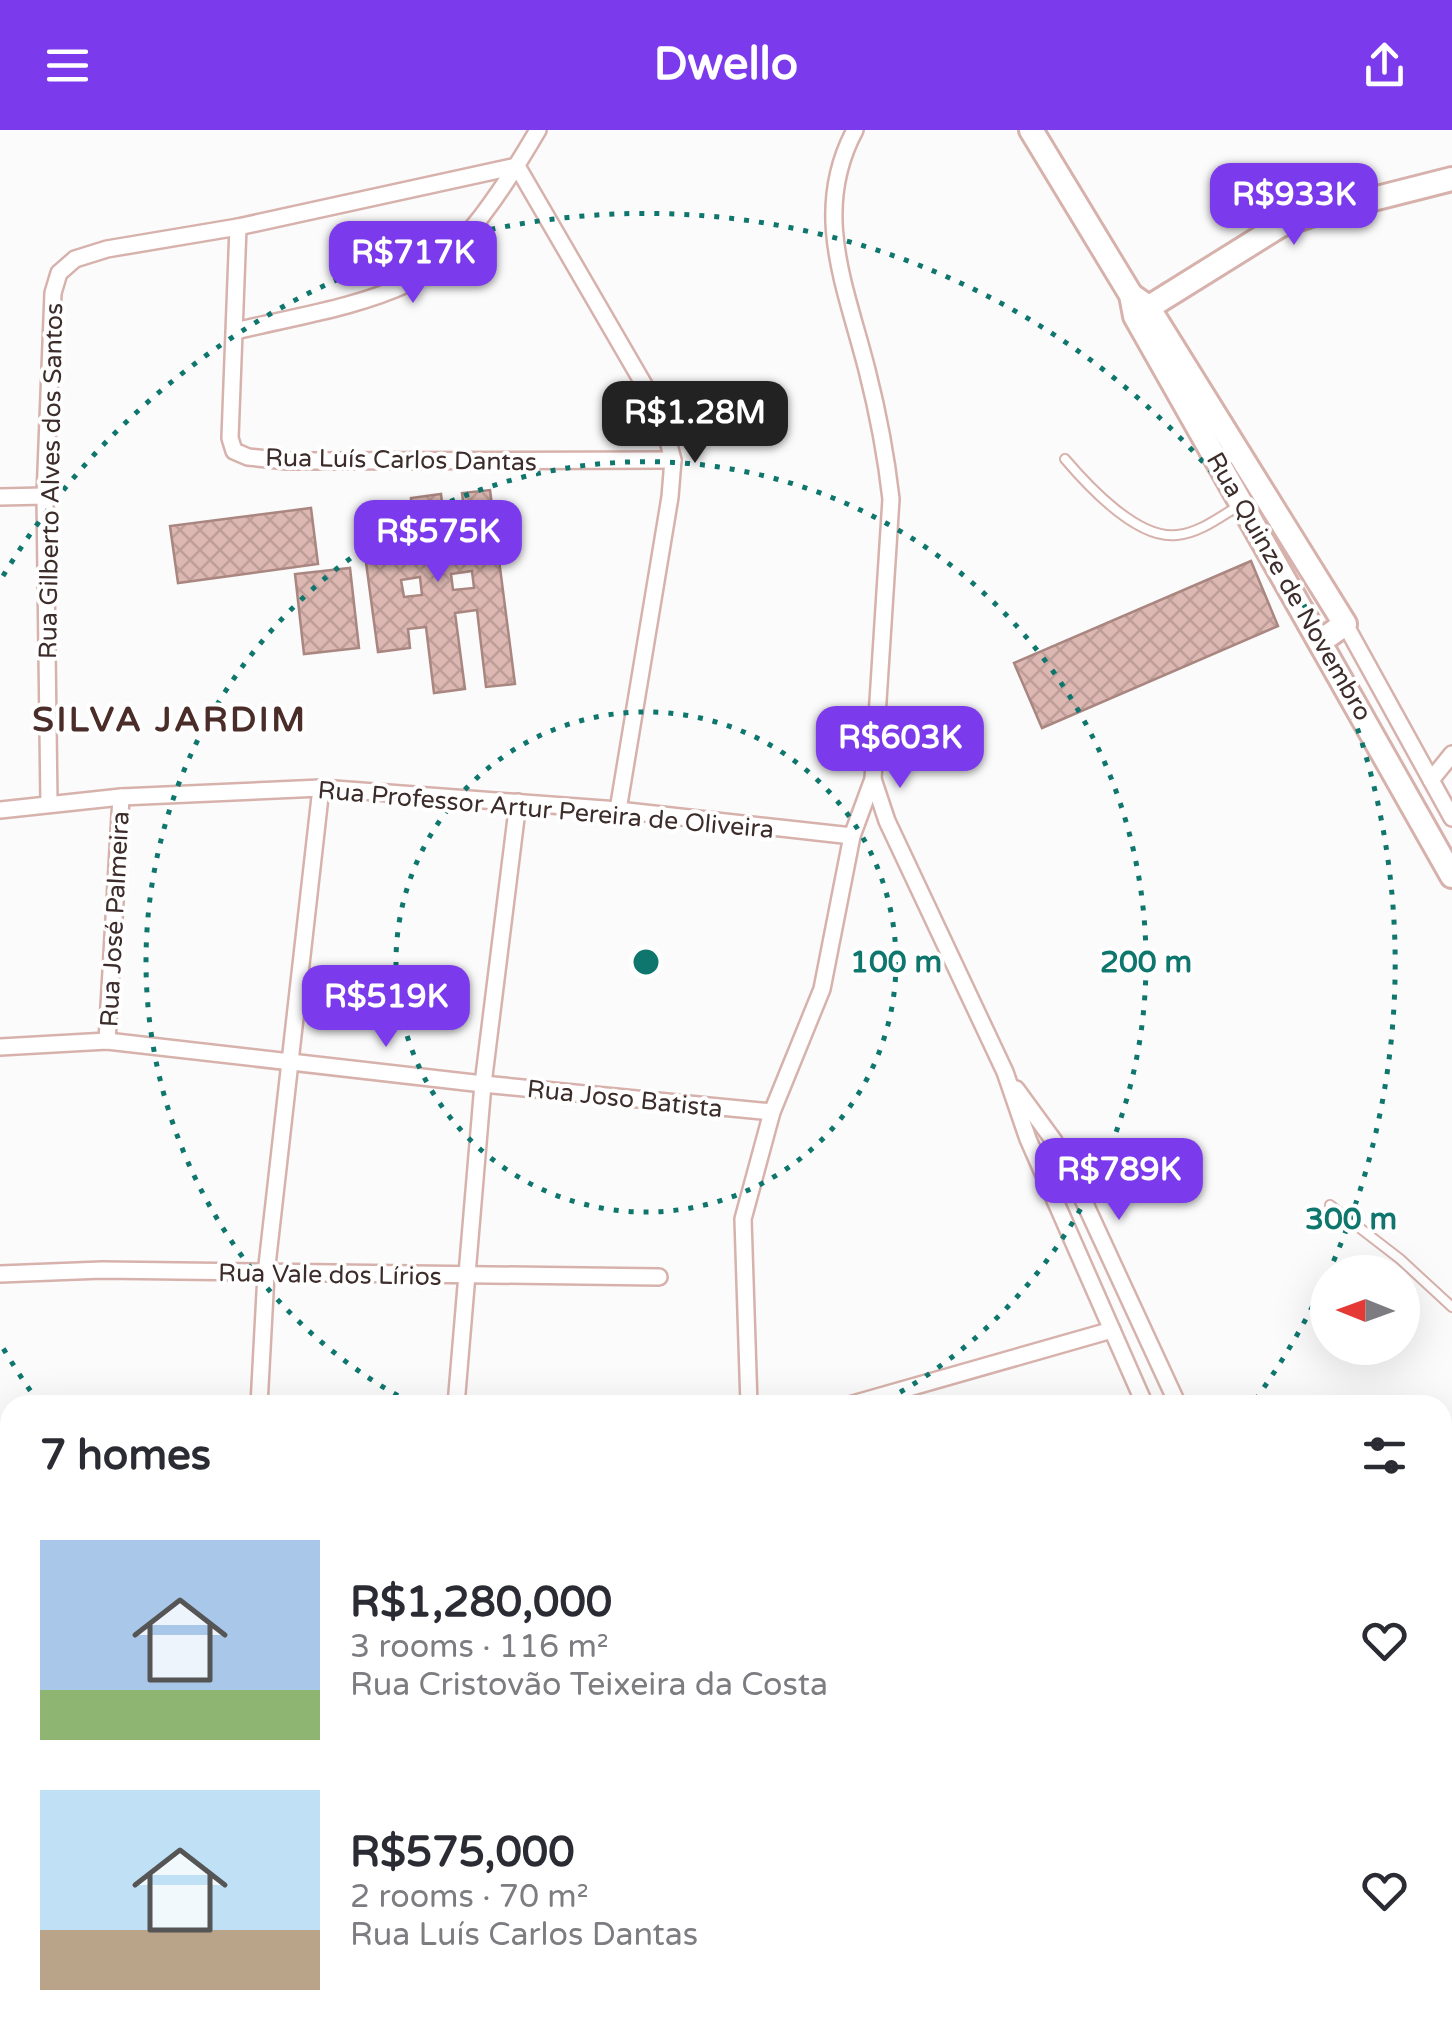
<!DOCTYPE html>
<html lang="en">
<head>
<meta charset="utf-8">
<style>
  :root { --surface:#fff; --page:#f7f7f7; --text:#2b2b33; --muted:#7c7c81; --accent:#7c3aed }
  body { margin:0; font-family:"Varela Round",sans-serif; background:var(--page); color:var(--text); height:100vh; display:flex; flex-direction:column; font-size:38px; white-space:nowrap }
  * { box-sizing:border-box; margin:0 }
  p { font-size:32px; color:var(--muted) }
  .icon { flex:none; width:55px; height:55px; fill:none; stroke:currentColor; stroke-width:2; stroke-linecap:round; stroke-linejoin:round }
  .map { position:relative; flex:1; overflow:hidden }
  .details { position:absolute; left:0px; top:1265px; width:1452px; height:640px; display:flex; flex-direction:column; background:var(--surface); border-radius:30px 30px 0 0; box-shadow:0 10px 40px #0002 }
  .details>* { flex:none }
  .needle { width:65px; rotate:271deg }
  .buttons { position:absolute; left:1310px; top:1125px; display:grid; gap:20px }
  .buttons a { display:grid; place-items:center; width:110px; height:110px; border-radius:50%; background:var(--surface); box-shadow:0 10px 40px #0002; font-size:50px }
  .price { position:absolute; translate:-50% -85px; padding:0 22px; border-radius:20px; background:var(--accent); color:#fff; font-size:32px; line-height:65px; filter:drop-shadow(0 2px 5px #0008) }
  .price::after { content:''; position:absolute; left:50%; top:60px; width:30px; height:22px; margin-left:-15px; background:inherit; clip-path:polygon(0 0,100% 0,50% 100%) }
  .price.on { background:#222; color:#fff }
  ul { padding:0; list-style:none }
  li { display:flex; align-items:center; gap:30px; height:250px; padding:0 40px }
  li span { display:grid; place-items:center; flex:none; width:280px; height:200px; border-radius:0px; color:#555 }
  li>.icon { margin-inline-start:auto }
  span .icon { width:120px; height:120px; fill:#fffc; stroke-width:1 }
  li b { font-size:42px }
  h2 { display:flex; justify-content:space-between; align-items:center; height:120px; padding:0 40px; font-size:42px }
  header { display:flex; justify-content:space-between; align-items:center; height:130px; padding:0 40px; background:var(--accent); color:#fff; font-size:45px; font-weight:700 }
  .map>svg:first-child { display:block }
  .building { fill:url(#building-cross-hatch); stroke:#a98680; stroke-width:2.5; fill-rule:evenodd }
  .lines { fill:none; stroke-linecap:round; stroke-linejoin:round }
  .lane-casing { stroke:#d7b2ac; stroke-width:12 }
  .street-casing { stroke:#d7b2ac; stroke-width:20 }
  .secondary-casing { stroke:#d7b2ac; stroke-width:28 }
  .lane { stroke:#fff; stroke-width:8 }
  .street { stroke:#fff; stroke-width:15 }
  .secondary { stroke:#fff; stroke-width:22 }
  .rail { stroke:#726765; stroke-width:5 }
  .ring { fill:none; stroke:#0f766e; stroke-width:5; stroke-dasharray:5 10 }
  .labels { text-anchor:middle; stroke-width:8; stroke-linejoin:round; paint-order:stroke }
  .street-label { font-size:25px; fill:#3c2d2b; stroke:#fff }
  .district-label { font-size:35px; font-weight:bold; letter-spacing:2.5px; fill:#4a2d28; stroke:#fff }
  .centre { fill:#0f766e; stroke:#fff; stroke-width:5 }
  .ring-label { font-size:30px; text-anchor:middle; font-weight:bold; fill:#0f766e; stroke:#fff; stroke-width:8; stroke-linejoin:round; paint-order:stroke }
</style>
</head>
<body>
<header><svg class="icon" aria-label="menu" viewBox="0 0 24 24"><path d="M4 6h16M4 12h16M4 18h16"/></svg>Dwello<svg class="icon" aria-label="share" viewBox="0 0 24 24"><path d="M12 15V3M7 8l5-5 5 5M5 13v7h14v-7"/></svg></header>
<div class="map">
<svg width="1452" height="1905" viewBox="0 0 1452 1905">
  <defs>
    <pattern id="building-cross-hatch" width="8" height="8" patternUnits="userSpaceOnUse" patternTransform="scale(2.5)"><rect width="8" height="8" fill="#ddb8b2"/><path d="M0 0l8 8M0 8l8-8" fill="none" stroke="#bf9e99"/></pattern>
  </defs>
  <rect width="100%" height="100%" fill="#fbfbfb"/>
  <g class="building">
    <path d="M490,360L515,554L486,557L477,480L455,483L465,559L434,563L426,497L408,499L410,518L378,522L359,380L411,373V368L441,364L448,421L469,419L462,363ZM415,406L416,415L397,418L396,408ZM472,441L474,458L453,460L451,444ZM420,447L422,465L404,467L401,450Z"/>
    <path d="M311,378L318,434L178,453L170,396Z"/>
    <path d="M1251,431L1278,496L1042,598L1014,533Z"/>
    <path d="M350,438L359,518L304,524L295,444Z"/>
  </g>
  <g class="lines">
    <defs>
      <g id="lane">
        <path d="M1065,329C1088,356 1138,410 1177,405C1200,403 1221,386 1240,375"/>
        <path d="M1330,1075L1400,1129L1452,1177"/>
      </g>
      <g id="street">
        <path d="M855,0C811,82 846,157 867,240C878,283 886,325 891,369L873,649L887,691L1005,942L1028,1009L1145,1275"/>
        <path d="M517,36L661,284L673,330L670,367L618,680"/>
        <path d="M238,97L230,308L234,321L248,327L287,331L673,330"/>
        <path d="M236,201C292,187 356,178 409,153C460,129 510,48 538,0"/>
        <path d="M0,367L45,366"/>
        <path d="M1345,494L1452,688"/>
        <path d="M1431,650L1452,624"/>
        <path d="M49,674L45,366L53,163L59,143L75,129L107,119L238,97L517,36"/>
        <path d="M0,680L121,667L321,658L618,680L852,706"/>
        <path d="M107,911L121,667"/>
        <path d="M0,917L107,911L483,954L772,982"/>
        <path d="M1016,959L1054,1011L1075,1052L1178,1275"/>
        <path d="M0,1144L102,1140L659,1147"/>
        <path d="M259,1275L266,1144L321,658"/>
        <path d="M456,1275L483,954L518,672"/>
        <path d="M749,1275L743,1089L772,982L822,859L852,706L873,649"/>
        <path d="M849,1275L1112,1200"/>
        <path d="M0,1338H10"/>
        <path d="M1442,1361L1452,1360"/>
        <path d="M0,1625L10,1626"/>
        <path d="M1442,1736L1452,1751"/>
        <path d="M0,1819L10,1820"/>
        <path d="M0,1879H10"/>
        <path d="M508,1895L509,1905"/>
        <path d="M927,1895L928,1905"/>
        <path d="M1361,1895L1363,1905"/>
        <path d="M1390,1895L1397,1905"/>
        <path d="M1332,1905L1340,1895"/>
      </g>
      <g id="secondary">
        <path d="M1031,0L1131,165L1135,186L1452,746"/>
        <path d="M1131,165L1148,177L1345,494L1321,511"/>
        <path d="M1138,184L1281,95L1314,84L1452,49"/>
        <path d="M0,1426L10,1514"/>
        <path d="M38,1905L39,1895"/>
      </g>
    </defs>
    <use href="#lane" class="lane-casing"/>
    <use href="#street" class="street-casing"/>
    <use href="#secondary" class="secondary-casing"/>
    <use href="#lane" class="lane"/>
    <use href="#street" class="street"/>
    <use href="#secondary" class="secondary"/>
    <g class="rail">
      <path d="M0,1841L10,1843"/>
      <path d="M1348,1895L1352,1905"/>
    </g>
  </g>
  <g class="ring">
    <circle cx="646" cy="832" r="250"/>
    <path d="M411 1273A500 500 0 1 1 881 1273"/>
    <path d="M1326 1149A750 750 0 0 1 1253 1273M39 1273A750 750 0 0 1 3 1218M3 446A750 750 0 0 1 1331 1137"/>
  </g>
  <g class="labels">
    <g class="street-label">
      <text transform="translate(401 329) rotate(1)" y="9">Rua Luís Carlos Dantas</text>
      <text transform="translate(50 351) rotate(-89)" y="9">Rua Gilberto Alves dos Santos</text>
      <text transform="translate(1290 456) rotate(60)" y="9">Rua Quinze de Novembro</text>
      <text transform="translate(546 679) rotate(5)" y="9">Rua Professor Artur Pereira de Oliveira</text>
      <text transform="translate(114 789) rotate(-87)" y="9">Rua José Palmeira</text>
      <text transform="translate(625 968) rotate(6)" y="9">Rua Joso Batista</text>
      <text transform="translate(330 1144) rotate(1)" y="9">Rua Vale dos Lírios</text>
    </g>
    <g class="district-label">
      <text x="170" y="601">SILVA JARDIM</text>
    </g>
  </g>
  <circle cx="646" cy="832" r="15" class="centre"/>
  <g class="ring-label">
    <text x="896" y="842">100 m</text>
    <text x="1146" y="842">200 m</text>
    <text x="1351" y="1099">300 m</text>
  </g>
</svg>
<div class="buttons">
<a><svg class="needle" viewBox="-14 -14 28 28"><path d="M0-13l5 13h-10z" fill="#e53935"/><path d="M0 13l5-13h-10z" fill="#7c7c81"/></svg></a>
</div>
<b class="price" style="left:1294px;top:118px">R$933K</b>
<b class="price" style="left:413px;top:176px">R$717K</b>
<b class="price on" style="left:695px;top:336px">R$1.28M</b>
<b class="price" style="left:438px;top:455px">R$575K</b>
<b class="price" style="left:900px;top:661px">R$603K</b>
<b class="price" style="left:386px;top:920px">R$519K</b>
<b class="price" style="left:1119px;top:1093px">R$789K</b>
<section class="details">
<h2>7 homes<svg class="icon" aria-label="filters" viewBox="0 0 24 24"><path d="M4 7h16M4 17h16"/><circle cx="9" cy="7" r="2"/><circle cx="15" cy="17" r="2"/></svg></h2>
<ul>
<li><span style="background:linear-gradient(#a9c7e8 75%,#8fb573 0)"><svg class="icon" aria-label="home" viewBox="0 0 24 24"><path d="M3 11l9-7 9 7M6 9v11h12V9"/></svg></span><div><b>R$1,280,000</b><p>3 rooms · 116 m²</p><p>Rua Cristovão Teixeira da Costa</p></div><svg class="icon" aria-label="heart" viewBox="0 0 24 24"><path d="M12 20l-8-8c-3-5 5-10 8-4 3-6 11-1 8 4z"/></svg></li>
<li><span style="background:linear-gradient(#bfe0f5 70%,#b9a48a 0)"><svg class="icon" aria-label="home" viewBox="0 0 24 24"><path d="M3 11l9-7 9 7M6 9v11h12V9"/></svg></span><div><b>R$575,000</b><p>2 rooms · 70 m²</p><p>Rua Luís Carlos Dantas</p></div><svg class="icon" aria-label="heart" viewBox="0 0 24 24"><path d="M12 20l-8-8c-3-5 5-10 8-4 3-6 11-1 8 4z"/></svg></li>
</ul>
</section>
</div>
</body>
</html>
